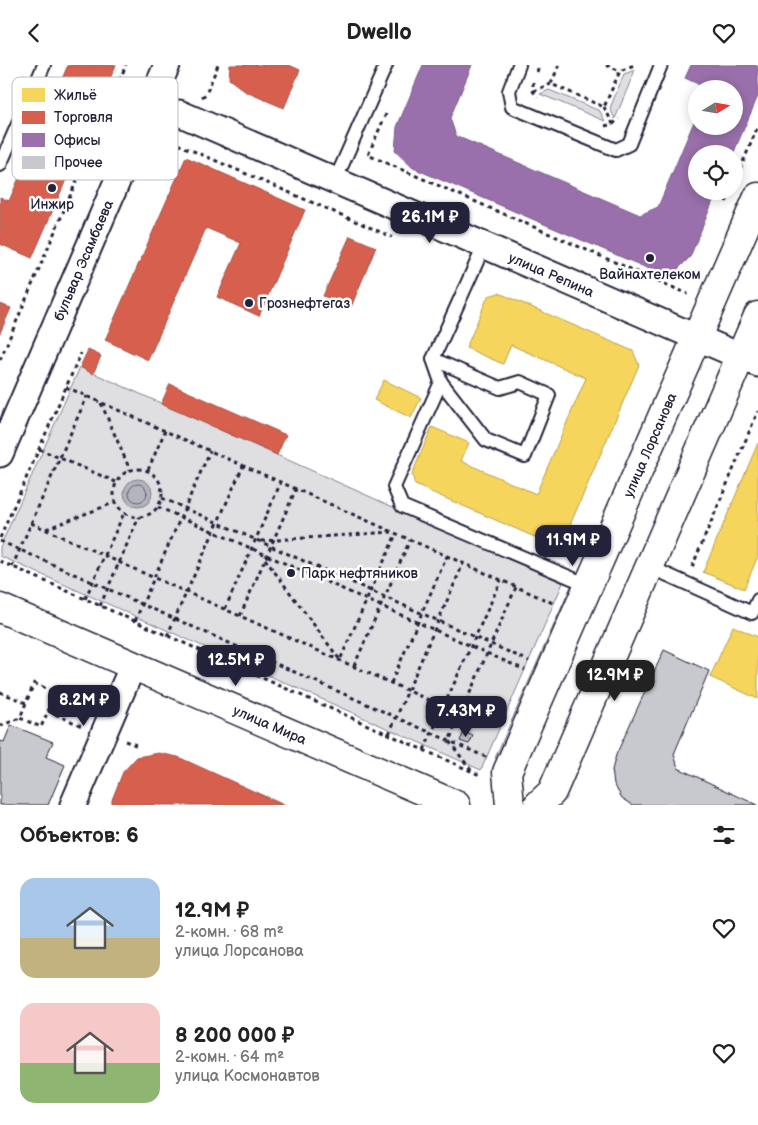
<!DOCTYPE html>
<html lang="ru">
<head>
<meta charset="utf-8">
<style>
  :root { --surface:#fff; --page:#f6f6f6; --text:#222; --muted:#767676; --accent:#22223b }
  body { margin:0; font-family:"Balsamiq Sans",sans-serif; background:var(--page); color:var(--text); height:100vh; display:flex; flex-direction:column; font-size:19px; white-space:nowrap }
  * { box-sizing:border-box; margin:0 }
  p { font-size:16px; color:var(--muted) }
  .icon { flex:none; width:28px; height:28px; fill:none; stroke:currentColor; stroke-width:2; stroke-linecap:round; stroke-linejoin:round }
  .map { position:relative; height:740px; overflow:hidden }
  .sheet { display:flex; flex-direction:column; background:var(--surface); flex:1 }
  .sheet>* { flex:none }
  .needle { width:32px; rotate:79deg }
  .controls { position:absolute; left:688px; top:15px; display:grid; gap:10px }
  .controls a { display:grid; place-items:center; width:55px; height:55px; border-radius:50%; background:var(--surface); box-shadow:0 2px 12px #0003; font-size:25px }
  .price { position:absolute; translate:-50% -42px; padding:0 11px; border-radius:10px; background:var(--accent); color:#fff; font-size:16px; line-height:32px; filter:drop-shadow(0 1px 2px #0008) }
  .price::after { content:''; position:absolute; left:50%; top:30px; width:15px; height:11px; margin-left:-8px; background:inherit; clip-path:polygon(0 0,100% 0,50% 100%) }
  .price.selected { background:#222; color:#fff }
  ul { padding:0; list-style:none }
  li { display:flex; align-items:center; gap:15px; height:125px; padding:0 20px }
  li span { display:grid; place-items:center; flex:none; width:140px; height:100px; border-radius:15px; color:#555 }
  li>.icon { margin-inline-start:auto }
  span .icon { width:60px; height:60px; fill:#fffc; stroke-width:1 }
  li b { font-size:21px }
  h2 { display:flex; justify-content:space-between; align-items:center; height:60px; padding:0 20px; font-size:21px }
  header { display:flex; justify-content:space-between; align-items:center; height:65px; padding:0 20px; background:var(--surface); font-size:22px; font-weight:700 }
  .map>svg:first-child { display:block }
  .green { fill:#dfdfe2; stroke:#80808e }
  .water { fill:#b4b4bc; stroke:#7a7a88 }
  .homes { fill:#f6d55c; stroke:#b69f52 }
  .shops { fill:#d6604d; stroke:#a04d48 }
  .offices { fill:#9970ab; stroke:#755989 }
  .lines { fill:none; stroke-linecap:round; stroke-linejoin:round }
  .shore { stroke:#5c5c6f; stroke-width:1 }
  .building { fill:#c8c8cf; stroke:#22223b }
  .lane-casing { stroke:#22223b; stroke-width:16 }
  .street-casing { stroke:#22223b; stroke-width:29 }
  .secondary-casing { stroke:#22223b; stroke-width:31 }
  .path { stroke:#22223b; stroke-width:3; stroke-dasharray:4 4; stroke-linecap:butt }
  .lane { stroke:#fff; stroke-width:12 }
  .street { stroke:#fff; stroke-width:25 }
  .secondary { stroke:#fff; stroke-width:28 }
  .poi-dot { fill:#22223b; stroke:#fff; stroke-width:2 }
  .labels { text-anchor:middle; stroke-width:5; stroke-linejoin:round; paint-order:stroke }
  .poi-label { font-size:14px; fill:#22223b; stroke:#fff }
  .street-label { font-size:14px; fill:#22223b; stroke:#fff }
  .key { fill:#fff; stroke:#bdbdc4; stroke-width:1 }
  .key-label { font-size:14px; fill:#22223b }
</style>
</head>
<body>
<header><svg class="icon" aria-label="back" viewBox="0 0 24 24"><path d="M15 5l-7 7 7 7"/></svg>Dwello<svg class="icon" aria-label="heart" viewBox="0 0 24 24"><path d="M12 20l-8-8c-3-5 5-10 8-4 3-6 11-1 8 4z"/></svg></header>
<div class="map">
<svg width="758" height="740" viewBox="0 0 758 740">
  <rect width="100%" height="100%" fill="#fff"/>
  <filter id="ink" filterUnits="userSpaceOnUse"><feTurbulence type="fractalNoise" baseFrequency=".02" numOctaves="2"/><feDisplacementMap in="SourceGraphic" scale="10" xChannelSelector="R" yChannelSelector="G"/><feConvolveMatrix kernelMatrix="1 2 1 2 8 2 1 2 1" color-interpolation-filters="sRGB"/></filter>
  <g filter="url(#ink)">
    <g class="green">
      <path d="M635,5L615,54L610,43L624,9Z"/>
      <path d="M549,25L600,46L605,56L540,29Z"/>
      <path d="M80,302L563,518L481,705L0,491V482Z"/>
      <path d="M571,521L578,524L502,696L495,693Z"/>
    </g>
    <circle class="water" cx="138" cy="428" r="14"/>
    <g class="homes">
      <path d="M499,228L633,286L639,300L564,474L553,480L415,420L412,409L432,362L469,378L461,396L536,429L586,313L511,280L503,299L466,283L488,231Z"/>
      <path d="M384,315L421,333L411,353L374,335Z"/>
      <path d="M758,378V491L744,524L703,507Z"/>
      <path d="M733,561L758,572V634L710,612Z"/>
    </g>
    <g class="shops">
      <path d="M68,0H116L32,193L0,179V132L9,136Z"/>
      <path d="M230,0H289L300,5L284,43L246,27L229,14Z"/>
      <path d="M186,92L305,145L259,251L217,232L241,178L206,163L148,295L105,275Z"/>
      <path d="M350,171L376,182L351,242L323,231Z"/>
      <path d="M0,239L11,243L0,268Z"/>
      <path d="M88,285L101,291L93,309L80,302Z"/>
      <path d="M170,319L286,370L277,390L161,339Z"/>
      <path d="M159,688L178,692L284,740H110L123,707L137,692Z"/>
    </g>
    <path class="offices" d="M423,0H472L450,53L456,71L640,150L658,142L696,52V61H734V24H700L698,19L685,13L691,0H756L758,2V31L733,89H696V126H717L690,192L676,206H654L413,103L395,86L397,62Z"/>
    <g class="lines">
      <circle class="shore" cx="138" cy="428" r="9"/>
    </g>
    <g class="building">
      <path d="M664,585L709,606L674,689L678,703L757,740H633L622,733L614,719L612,705L616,690Z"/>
      <path d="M11,660L53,677L46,692L65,700L48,740H0V676L4,677Z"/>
      <path d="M464,667L473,671L469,679L460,676Z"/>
    </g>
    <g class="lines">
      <defs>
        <g id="lane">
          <path d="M519,0L509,26L512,42L616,85L629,79L661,0"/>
          <path d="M0,100L44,0"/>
          <path d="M335,116L386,0"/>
          <path d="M484,181L433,294L441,317L394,422L402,441L588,520"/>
          <path d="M433,294L500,323L520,317L549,330L525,391L486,375L441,317"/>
          <path d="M650,502L752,548L758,535"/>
        </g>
        <g id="street">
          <path id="s1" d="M179,48L758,299"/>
          <path id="s2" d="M0,389L167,0"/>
          <path d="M73,740L133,600"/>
        </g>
        <g id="secondary">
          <path id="s3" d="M0,543L456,740"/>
          <path id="s4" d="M510,740L507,707L758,132"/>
          <path d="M538,740L552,727L758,251"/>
        </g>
      </defs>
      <use href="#lane" class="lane-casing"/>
      <use href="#street" class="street-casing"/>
      <use href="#secondary" class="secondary-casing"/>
      <g class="path">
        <path d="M559,0L551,19L604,42L620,6L634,0"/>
        <path d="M606,0L620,6"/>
        <path d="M537,7L539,0"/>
        <path d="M533,17V26L537,32"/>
        <path d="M533,26L551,19"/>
        <path d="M202,32L206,29L218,0"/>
        <path d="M604,42L613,59"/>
        <path d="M386,49L368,90L688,229"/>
        <path d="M605,61L613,59L619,54"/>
        <path d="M170,70L168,75L392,172"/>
        <path d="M734,119L758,61"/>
        <path d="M726,137L731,126"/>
        <path d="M0,295L126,0"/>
        <path d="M66,322L555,539"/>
        <path d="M101,338L130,405"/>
        <path d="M39,384L116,417"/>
        <circle cx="138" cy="428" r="24"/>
        <path d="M148,405L165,366"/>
        <path d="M162,433L529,596"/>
        <path d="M158,442L525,605"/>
        <path d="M31,458L465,651"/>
        <path d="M46,464L116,437"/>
        <path d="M0,473L81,288"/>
        <path d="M0,476L488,693"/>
        <path d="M261,476L392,467"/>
        <path d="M265,494L340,595L396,469"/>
        <path d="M0,496L482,711"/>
        <path d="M12,502L87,331"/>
        <path d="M692,502L758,346"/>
        <path d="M85,534L124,448"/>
        <path d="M100,541L139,452"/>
        <path d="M225,544L281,417"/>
        <path d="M240,551L296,424"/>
        <path d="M135,556L210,386"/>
        <path d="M167,571L243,401"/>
        <path d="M354,601L410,475"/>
        <path d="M34,618L56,628L41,662L20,653Z"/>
        <path d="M391,618L447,491"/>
        <path d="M0,627L26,638"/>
        <path d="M48,646L82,661"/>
        <path d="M0,661L20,653"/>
        <path d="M389,669L463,499"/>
        <path d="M125,676L136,680"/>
        <path d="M424,685L501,515"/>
        <path d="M471,705L449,676L516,522"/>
      </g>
      <use href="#lane" class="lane"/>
      <use href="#street" class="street"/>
      <use href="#secondary" class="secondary"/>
    </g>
  </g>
  <g class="poi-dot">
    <circle cx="52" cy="123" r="5"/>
    <circle cx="650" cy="193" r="5"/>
    <circle cx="249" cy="238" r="5"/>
    <circle cx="291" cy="508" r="5"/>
  </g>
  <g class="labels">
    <g class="poi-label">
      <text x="52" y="144">Инжир</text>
      <text x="650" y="214">Вайнахтелеком</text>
      <text x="259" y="243" text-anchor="start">Грознефтегаз</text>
      <text x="301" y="513" text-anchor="start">Парк нефтяников</text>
    </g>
    <g class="street-label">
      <text dy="5" stroke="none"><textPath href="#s2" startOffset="211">бульвар Эсамбаева</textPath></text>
      <text dy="5" stroke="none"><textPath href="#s1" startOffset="406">улица Репина</textPath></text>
      <text dy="5" stroke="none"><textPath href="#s4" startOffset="390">улица Лорсанова</textPath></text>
      <text dy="5" stroke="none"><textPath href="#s3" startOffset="294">улица Мира</textPath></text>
    </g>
  </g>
  <rect x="12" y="12" width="166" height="103" rx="8" class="key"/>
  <rect x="22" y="23" width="23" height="14" fill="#f6d55c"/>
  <rect x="22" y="46" width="23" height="13" fill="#d6604d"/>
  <rect x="22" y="68" width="23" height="14" fill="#9970ab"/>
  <rect x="22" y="91" width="23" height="13" fill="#c8c8cf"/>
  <g class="key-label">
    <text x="54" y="35">Жильё</text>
    <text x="54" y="57">Торговля</text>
    <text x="54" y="80">Офисы</text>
    <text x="54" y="102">Прочее</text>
  </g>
</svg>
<div class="controls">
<a><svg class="needle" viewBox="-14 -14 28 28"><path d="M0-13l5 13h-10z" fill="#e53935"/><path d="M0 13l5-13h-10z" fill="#767676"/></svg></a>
<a><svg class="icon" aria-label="locate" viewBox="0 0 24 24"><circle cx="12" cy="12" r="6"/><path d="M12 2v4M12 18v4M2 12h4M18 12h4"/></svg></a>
</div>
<b class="price" style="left:430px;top:179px">26.1M ₽</b>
<b class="price" style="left:573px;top:502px">11.9M ₽</b>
<b class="price" style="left:236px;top:622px">12.5M ₽</b>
<b class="price selected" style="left:615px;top:637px">12.9M ₽</b>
<b class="price" style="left:84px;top:662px">8.2M ₽</b>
<b class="price" style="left:466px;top:673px">7.43M ₽</b>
</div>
<section class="sheet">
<h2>Объектов: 6<svg class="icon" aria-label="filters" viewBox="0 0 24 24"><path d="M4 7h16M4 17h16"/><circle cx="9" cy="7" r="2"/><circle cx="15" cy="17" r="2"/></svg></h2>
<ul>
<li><span style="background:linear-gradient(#a9c7e8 60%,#c2b280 0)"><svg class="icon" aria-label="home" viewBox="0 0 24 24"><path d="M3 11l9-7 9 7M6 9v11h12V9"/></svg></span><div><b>12.9M ₽</b><p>2-комн. · 68 m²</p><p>улица Лорсанова</p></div><svg class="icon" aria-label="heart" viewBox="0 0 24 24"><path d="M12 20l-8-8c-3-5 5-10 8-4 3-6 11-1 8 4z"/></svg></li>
<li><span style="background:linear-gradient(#f6c9c9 60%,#8fb573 0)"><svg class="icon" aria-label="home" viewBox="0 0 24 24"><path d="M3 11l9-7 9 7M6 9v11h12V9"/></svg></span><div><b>8 200 000 ₽</b><p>2-комн. · 64 m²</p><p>улица Космонавтов</p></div><svg class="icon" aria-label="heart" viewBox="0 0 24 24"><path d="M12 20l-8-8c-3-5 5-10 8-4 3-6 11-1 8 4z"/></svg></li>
</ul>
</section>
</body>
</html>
